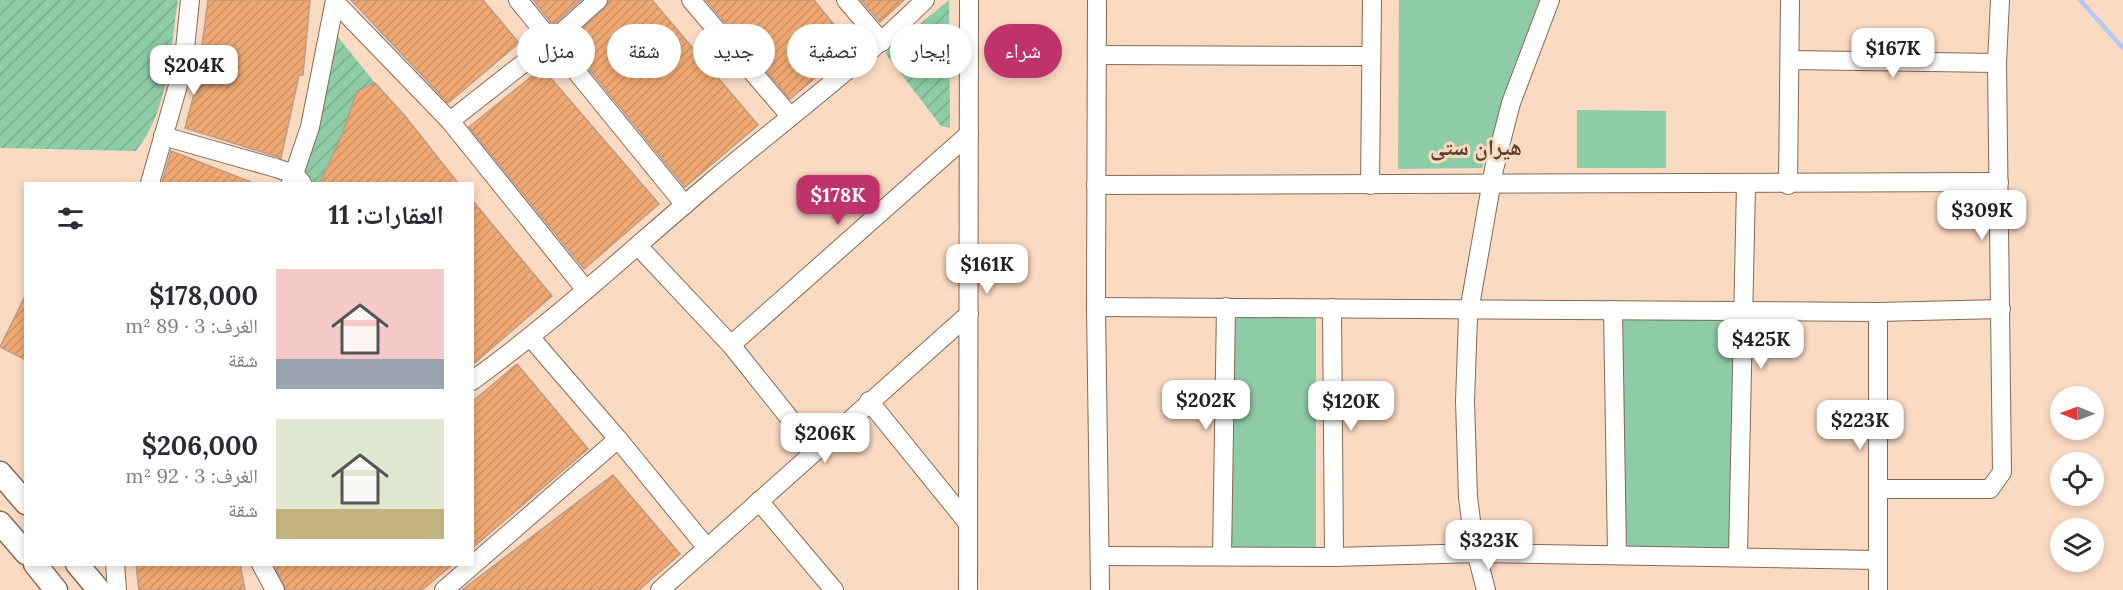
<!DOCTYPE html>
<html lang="ar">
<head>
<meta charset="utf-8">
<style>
  :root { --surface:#fff; --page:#f7f7f7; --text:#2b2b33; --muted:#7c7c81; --accent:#bf336a }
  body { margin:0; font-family:Lora,"Noto Naskh Arabic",serif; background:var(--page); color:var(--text); direction:rtl; height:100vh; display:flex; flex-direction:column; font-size:22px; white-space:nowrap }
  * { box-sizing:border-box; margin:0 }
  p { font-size:20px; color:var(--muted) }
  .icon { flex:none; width:33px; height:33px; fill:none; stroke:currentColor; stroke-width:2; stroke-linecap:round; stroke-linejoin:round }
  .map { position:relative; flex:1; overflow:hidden; direction:ltr }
  .side { position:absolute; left:24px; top:182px; width:450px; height:384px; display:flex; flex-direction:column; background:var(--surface); border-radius:0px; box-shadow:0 3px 9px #0003; direction:rtl }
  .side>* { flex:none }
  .banner { position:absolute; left:492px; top:24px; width:570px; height:54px; direction:rtl; display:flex; gap:12px }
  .needle { width:39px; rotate:271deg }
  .fabs { position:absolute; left:2050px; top:386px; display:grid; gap:12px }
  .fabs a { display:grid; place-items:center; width:54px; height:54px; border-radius:50%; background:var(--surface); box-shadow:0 3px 9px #0003; font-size:30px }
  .price { position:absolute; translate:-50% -51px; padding:0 14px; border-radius:12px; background:#fff; color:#222; font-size:20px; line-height:39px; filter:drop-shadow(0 2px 3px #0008) }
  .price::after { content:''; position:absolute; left:50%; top:36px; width:18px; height:14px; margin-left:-9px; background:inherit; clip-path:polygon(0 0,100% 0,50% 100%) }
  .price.current { background:var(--accent); color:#fff }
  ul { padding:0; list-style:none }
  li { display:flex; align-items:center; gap:18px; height:150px; padding:0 30px }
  li span { display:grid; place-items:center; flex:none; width:168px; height:120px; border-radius:0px; color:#555 }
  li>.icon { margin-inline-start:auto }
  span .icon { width:72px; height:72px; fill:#fffc; stroke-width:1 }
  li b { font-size:26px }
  h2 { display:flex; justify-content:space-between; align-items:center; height:72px; padding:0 30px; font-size:26px }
  .tag { padding:0 21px; border-radius:27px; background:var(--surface); box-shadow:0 3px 9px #0003; font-size:21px; line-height:54px }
  .tag.current { background:var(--accent); color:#fff }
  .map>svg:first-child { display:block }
  .park { fill:#8dcca6 }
  .garden { fill:url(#garden-furrows) }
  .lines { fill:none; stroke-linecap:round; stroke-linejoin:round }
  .stream { stroke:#b3c8f3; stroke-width:4.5 }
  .building { fill:url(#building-hatch); stroke:#bc9c86; stroke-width:1.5 }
  .minor-casing { stroke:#866955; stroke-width:20 }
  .tertiary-casing { stroke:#866955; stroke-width:25 }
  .minor { stroke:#fff; stroke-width:18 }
  .tertiary { stroke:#fff; stroke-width:22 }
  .labels { text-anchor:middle; stroke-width:6; stroke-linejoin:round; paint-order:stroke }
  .neighbourhood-label { font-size:22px; font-weight:bold; fill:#5c412d; stroke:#fbdac2 }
</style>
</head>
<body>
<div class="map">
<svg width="2123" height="590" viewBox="0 0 2123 590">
  <defs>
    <pattern id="garden-furrows" width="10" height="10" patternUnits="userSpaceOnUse" patternTransform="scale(1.5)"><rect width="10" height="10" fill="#8dcca6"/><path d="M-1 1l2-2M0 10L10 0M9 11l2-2" fill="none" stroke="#79ae8d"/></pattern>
    <pattern id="building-hatch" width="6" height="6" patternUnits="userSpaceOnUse" patternTransform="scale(1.5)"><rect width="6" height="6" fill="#f0a973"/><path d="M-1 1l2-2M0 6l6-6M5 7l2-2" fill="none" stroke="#cd9062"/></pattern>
  </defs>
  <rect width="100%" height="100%" fill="#fbdac2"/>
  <g class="park">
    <path d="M1399,0H1539L1482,168L1398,169Z"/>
    <path d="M1577,110L1666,111V168H1577Z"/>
    <path d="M1620,305L1740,306L1738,555L1617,554Z"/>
    <path d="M1226,307H1316V557L1222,555Z"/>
  </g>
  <g class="garden">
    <path d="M0,0H178C170,51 169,110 136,151L0,148Z"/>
    <path d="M949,0L950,128L941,126L885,53Z"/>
    <path d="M334,32L375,83L357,91L342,135L320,183H299Z"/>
  </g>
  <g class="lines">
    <path class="stream" d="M2080,0L2123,48"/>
  </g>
  <g class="building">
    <path d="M208,0H310L303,75H299L281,158L185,128L201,68H199Z"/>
    <path d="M351,0H483L519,43L448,103Z"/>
    <path d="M533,0H581L553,25Z"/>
    <path d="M609,0H652L758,125L685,187L567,42L605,8Z"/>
    <path d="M706,0H814L852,47L790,99Z"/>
    <path d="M861,0H904L880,22Z"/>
    <path d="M542,68L659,204L584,269L469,127Z"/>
    <path d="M375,83L405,116L458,183H320L342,135L357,91Z"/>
    <path d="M171,151L251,182V183H162Z"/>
    <path d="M472,200L552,296L472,365Z"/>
    <path d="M26,294V360L0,347Z"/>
    <path d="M517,364L588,449L472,548V402Z"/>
    <path d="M613,475L680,554L639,590H462Z"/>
    <path d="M136,564H240L245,590H139Z"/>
    <path d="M279,564H453L422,590H286L275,567Z"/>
  </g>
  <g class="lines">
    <defs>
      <g id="minor">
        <path d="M518,0L685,205"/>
        <path d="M691,0L790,116"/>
        <path d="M846,0L882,42"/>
        <path d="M1097,0L1096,307L1100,590"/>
        <path d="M335,2L450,121L586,290"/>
        <path d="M1097,55L1371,56"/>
        <path d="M1790,60L1997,63"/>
        <path d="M450,121L553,40L598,0"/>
        <path d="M163,136L276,168L294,174L302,183"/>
        <path d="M150,183L183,68L190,0"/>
        <path d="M291,183L310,127L335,0"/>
        <path d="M1096,185L1999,182"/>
        <path d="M1370,185L1372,0"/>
        <path d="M1788,185L1790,0"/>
        <path d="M639,247L731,345L815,450"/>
        <path d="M1096,307L1878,312L2001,309"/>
        <path d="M1332,308L1334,557"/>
        <path d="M1613,310L1617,554"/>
        <path d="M531,338L618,439L707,548"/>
        <path d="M731,345L969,134"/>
        <path d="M472,381C556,320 631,250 710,183C782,122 858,66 925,0"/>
        <path d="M869,401L967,522"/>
        <path d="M1878,489H1990L2002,472L1997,63L2000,0"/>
        <path d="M759,501L834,590"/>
        <path d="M1222,555L1226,307"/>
        <path d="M1738,555L1746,185"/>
        <path d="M1100,556L1334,557L1478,553L1878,560"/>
        <path d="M115,564L117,590"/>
        <path d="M261,564L275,590"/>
        <path d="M444,590L618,439"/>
        <path d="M660,590L969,314"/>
        <path d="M968,590L969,0"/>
        <path d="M1486,590L1474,544L1468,497L1465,401L1468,317L1494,169L1511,103L1550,0"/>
        <path d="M1878,590V312"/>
      </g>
      <g id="tertiary">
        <path d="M0,473L26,503"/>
        <path d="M0,523L26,553"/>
        <path d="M35,564L56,590"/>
        <path d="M77,564L99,590"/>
      </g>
    </defs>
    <use href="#minor" class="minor-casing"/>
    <use href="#tertiary" class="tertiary-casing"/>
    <use href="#minor" class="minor"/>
    <use href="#tertiary" class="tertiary"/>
  </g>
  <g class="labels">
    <g class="neighbourhood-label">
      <text x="1476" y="155">هیران ستی</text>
    </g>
  </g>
</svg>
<div class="fabs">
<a><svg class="needle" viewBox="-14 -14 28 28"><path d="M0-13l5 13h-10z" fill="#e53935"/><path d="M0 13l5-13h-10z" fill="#7c7c81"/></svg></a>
<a><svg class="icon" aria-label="locate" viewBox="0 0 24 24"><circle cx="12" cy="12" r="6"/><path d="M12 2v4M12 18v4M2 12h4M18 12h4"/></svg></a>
<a><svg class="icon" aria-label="layers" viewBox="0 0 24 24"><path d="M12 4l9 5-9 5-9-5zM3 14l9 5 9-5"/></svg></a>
</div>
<b class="price" style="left:1893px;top:79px">$167K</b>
<b class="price" style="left:194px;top:96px">$204K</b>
<b class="price current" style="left:838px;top:226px">$178K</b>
<b class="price" style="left:1982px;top:241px">$309K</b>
<b class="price" style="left:987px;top:295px">$161K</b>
<b class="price" style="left:1761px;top:370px">$425K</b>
<b class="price" style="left:1206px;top:431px">$202K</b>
<b class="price" style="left:1351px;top:432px">$120K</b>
<b class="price" style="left:1860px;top:451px">$223K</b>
<b class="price" style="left:825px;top:464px">$206K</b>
<b class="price" style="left:1489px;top:571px">$323K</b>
<div class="banner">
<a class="tag current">شراء</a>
<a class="tag">إيجار</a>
<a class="tag">تصفية</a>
<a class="tag">جديد</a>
<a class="tag">شقة</a>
<a class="tag">منزل</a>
</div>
<section class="side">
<h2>العقارات: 11<svg class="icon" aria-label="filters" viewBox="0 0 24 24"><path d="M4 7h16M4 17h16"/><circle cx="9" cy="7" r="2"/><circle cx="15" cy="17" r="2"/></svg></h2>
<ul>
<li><span style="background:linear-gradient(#f6c9c9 75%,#9aa5b1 0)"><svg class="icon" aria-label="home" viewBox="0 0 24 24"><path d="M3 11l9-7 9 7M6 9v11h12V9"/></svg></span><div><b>$178,000</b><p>الغرف: 3 · 89 m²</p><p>شقة</p></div></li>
<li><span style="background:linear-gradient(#dfe7d0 75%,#c2b280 0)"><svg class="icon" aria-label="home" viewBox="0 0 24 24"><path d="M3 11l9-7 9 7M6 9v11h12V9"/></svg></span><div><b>$206,000</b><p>الغرف: 3 · 92 m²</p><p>شقة</p></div></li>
</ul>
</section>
</div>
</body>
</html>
